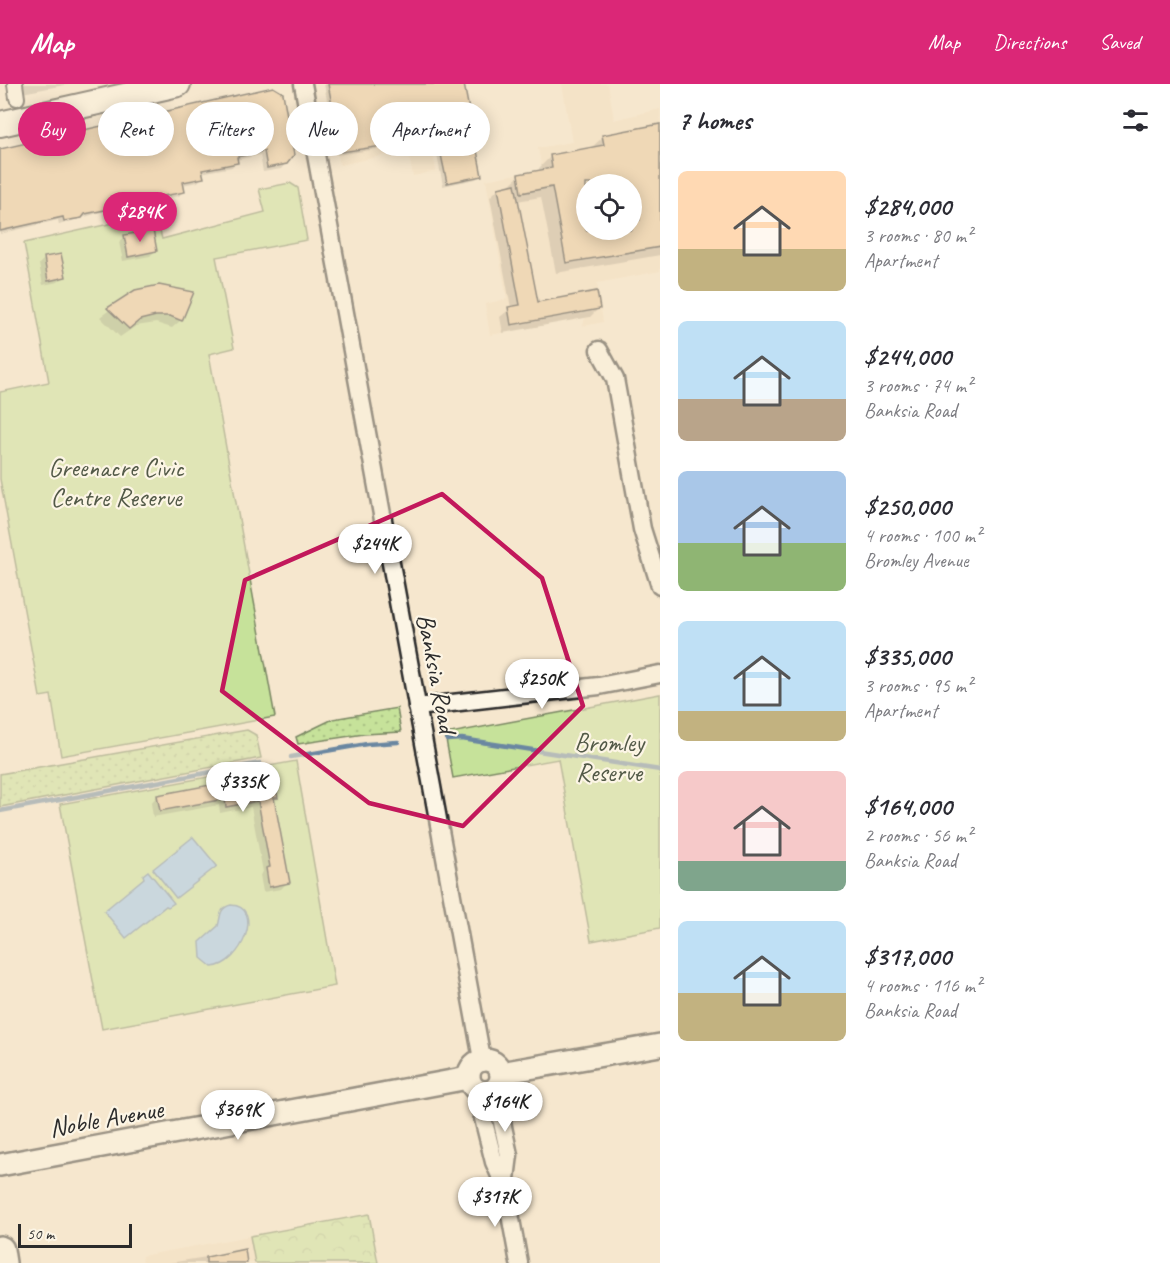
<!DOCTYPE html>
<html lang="en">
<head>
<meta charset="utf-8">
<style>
  :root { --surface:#fff; --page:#f7f7f7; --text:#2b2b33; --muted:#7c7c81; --accent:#db2777 }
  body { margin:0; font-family:Caveat,sans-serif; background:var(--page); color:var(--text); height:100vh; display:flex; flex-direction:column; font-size:22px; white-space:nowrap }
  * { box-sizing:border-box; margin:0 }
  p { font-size:20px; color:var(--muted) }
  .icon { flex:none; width:33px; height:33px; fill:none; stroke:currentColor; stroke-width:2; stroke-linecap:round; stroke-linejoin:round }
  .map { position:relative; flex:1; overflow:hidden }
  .drawer { display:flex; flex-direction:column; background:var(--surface); width:510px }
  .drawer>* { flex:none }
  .top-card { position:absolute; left:18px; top:18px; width:552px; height:54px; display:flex; gap:12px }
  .buttons { position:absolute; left:576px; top:90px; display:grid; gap:12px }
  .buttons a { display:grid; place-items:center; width:66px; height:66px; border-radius:50%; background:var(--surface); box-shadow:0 3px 15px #0003; font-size:30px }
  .scale { position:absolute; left:18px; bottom:15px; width:114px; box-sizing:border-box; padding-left:6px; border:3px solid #2b2b2b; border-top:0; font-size:16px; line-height:21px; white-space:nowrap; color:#2b2b2b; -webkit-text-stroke:4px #fcf5e5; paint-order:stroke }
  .price { position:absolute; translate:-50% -51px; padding:0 14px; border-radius:21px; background:#fff; color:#222; font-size:20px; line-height:39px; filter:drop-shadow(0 2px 3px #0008) }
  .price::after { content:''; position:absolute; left:50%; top:36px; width:18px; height:14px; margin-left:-9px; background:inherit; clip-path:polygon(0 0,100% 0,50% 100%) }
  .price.selected { background:var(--accent); color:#fff }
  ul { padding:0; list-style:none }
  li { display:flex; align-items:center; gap:18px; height:150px; padding:0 18px }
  li span { display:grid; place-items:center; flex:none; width:168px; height:120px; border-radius:9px; color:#555 }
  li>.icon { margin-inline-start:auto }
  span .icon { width:72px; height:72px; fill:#fffc; stroke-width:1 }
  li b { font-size:26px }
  h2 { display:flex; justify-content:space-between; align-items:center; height:72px; padding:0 18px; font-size:26px }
  .pill { padding:0 21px; border-radius:27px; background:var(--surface); box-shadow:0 3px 15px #0003; font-size:21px; line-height:54px }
  .pill.selected { background:var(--accent); color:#fff }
  header { display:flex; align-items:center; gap:36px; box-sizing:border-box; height:84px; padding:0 30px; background:var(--accent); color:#fff }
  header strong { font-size:28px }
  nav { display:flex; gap:33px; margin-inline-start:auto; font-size:21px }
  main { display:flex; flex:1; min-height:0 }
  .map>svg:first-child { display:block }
  .built { fill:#f2ddbe; fill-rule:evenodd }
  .grass { fill:url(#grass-dots); stroke:#788662; stroke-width:1.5 }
  .forest { fill:url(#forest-crowns); stroke:#788662; stroke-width:1.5 }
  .green { fill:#c6e29a; stroke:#788662; stroke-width:1.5 }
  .water { fill:#96c4f0; stroke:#6b87a1; stroke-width:1.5 }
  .shadow { fill:#0003; fill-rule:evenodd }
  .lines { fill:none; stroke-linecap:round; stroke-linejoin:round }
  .stream { stroke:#6b87a1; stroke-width:4.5 }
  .building { fill:#e7c599; stroke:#2b2b2b; stroke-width:1.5; fill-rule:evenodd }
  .pedestrian-casing { stroke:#2b2b2b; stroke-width:18 }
  .minor-casing { stroke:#2b2b2b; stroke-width:21 }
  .tertiary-casing { stroke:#2b2b2b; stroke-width:26 }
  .secondary-casing { stroke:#2b2b2b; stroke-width:28 }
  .primary-casing { stroke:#2b2b2b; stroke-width:32 }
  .pedestrian { stroke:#fcf5e5; stroke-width:14 }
  .minor { stroke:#fcf5e5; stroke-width:16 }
  .tertiary { stroke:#fcf5e5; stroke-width:21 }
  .secondary { stroke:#fcf5e5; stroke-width:24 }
  .primary { stroke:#fcf5e5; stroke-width:27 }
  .marked { fill:none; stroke:#c2185b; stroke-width:4.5; stroke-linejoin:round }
  .labels { text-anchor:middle; stroke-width:4.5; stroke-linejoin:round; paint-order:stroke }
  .park-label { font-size:26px; fill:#525947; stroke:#fcf5e5 }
  .street-label { font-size:26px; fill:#2b2b2b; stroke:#fcf5e5 }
</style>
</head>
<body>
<header>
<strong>Map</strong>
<nav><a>Map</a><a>Directions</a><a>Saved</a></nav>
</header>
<main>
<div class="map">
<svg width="660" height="1179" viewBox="0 0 660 1179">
  <defs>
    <pattern id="grass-dots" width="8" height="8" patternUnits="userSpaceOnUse" patternTransform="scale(1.5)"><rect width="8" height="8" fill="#c6e29a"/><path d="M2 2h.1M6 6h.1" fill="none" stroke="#aac285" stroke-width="1.8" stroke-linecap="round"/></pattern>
    <pattern id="forest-crowns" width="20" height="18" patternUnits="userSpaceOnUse" patternTransform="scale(1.5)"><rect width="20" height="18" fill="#c6e29a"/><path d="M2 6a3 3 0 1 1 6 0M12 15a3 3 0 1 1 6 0" fill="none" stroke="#aac285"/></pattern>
  </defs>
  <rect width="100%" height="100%" fill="#f6e7ce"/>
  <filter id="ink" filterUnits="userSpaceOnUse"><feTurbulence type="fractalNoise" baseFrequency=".0167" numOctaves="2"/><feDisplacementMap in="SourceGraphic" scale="12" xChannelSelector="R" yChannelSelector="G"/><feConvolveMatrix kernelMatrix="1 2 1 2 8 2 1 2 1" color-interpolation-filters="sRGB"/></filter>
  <g filter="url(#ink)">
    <g class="built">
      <path d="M325,0H420L436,87L413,92L408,66L340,81Z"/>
      <path d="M562,0H608L614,36L660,25V187L597,199L603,238L583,242L585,234L490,251L485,220L507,215L486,96L542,85L538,64L572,58ZM586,100H632V146H586Z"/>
      <path d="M369,1130L378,1179H143L142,1172Z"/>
    </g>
    <g class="grass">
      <path d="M397,624L401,648L364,650L298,660L296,653L333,635Z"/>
      <path d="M247,646L256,651L261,674L0,723V690Z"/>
    </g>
    <path class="forest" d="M369,1130L378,1179H255L250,1152Z"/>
    <g class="green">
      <path d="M290,99L298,104L307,156L216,173L234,264L209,270L275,633L61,672L51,611L40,613L0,395V308L49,298L24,159L149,131L156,132L162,155L265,128L259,105Z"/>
      <path d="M660,610V844L591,857L558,675L453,694L445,650Z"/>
      <path d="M296,677L335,902L102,945L60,720Z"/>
    </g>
    <g class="water">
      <path d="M193,753L217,782L176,814L153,785Z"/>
      <path d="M148,787L174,819L168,823L166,822L126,854L104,827L144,794L143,791Z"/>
      <path d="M231,821C265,822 242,881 212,883L201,874L200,858L218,842C221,832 219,824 231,821Z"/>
    </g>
    <g class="shadow">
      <path d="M20,0H70L22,9Z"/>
      <path d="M324,0H462L480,91L476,95L443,102L433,50L401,55L398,62L337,71Z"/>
      <path d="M273,5L286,79L281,85L263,88L260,71L236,76L232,83L201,89L202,93L198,98L182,101L183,107L179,112L111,125L59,141L58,136L0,150V66Z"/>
      <path d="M660,42V171L556,189L541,113L517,117L536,220L599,224L590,233L503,249L500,233L511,224L490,113L498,105L507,103L519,92L540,88L539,84L550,73L592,63L603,53ZM586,100H632V146H586Z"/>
      <path d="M125,153L155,167L150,172L123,177L119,158Z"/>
      <path d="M44,175L64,193L58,198L43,201L39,180Z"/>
      <path d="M173,203L192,209L181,236L172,244L156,239L136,242L120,253L100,233L131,210L149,204Z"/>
      <path d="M157,712L276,713L273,716L288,798L281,805L263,808L260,791L263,788L251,723L220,729L219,721L153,733L151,719Z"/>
      <path d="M244,1167L246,1179H169Z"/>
    </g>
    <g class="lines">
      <g class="stream">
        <path d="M447,656L462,655L660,686"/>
        <path d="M291,673L367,660L398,658"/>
        <path d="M0,727L260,679"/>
      </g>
    </g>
    <g class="building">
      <path d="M328,0H464L482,92L447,99L436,47L402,52L404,59L341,68Z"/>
      <path d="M273,3L283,9L294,71L287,80L267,84L264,67L237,73L238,79L202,86L204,94L183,98L185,108L114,121L115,124L85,130L82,134L64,137L63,133L0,147V65Z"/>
      <path d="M660,40V163L566,179L552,103L521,109L518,90L552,84L550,71L604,61L602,51ZM586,100H632L640,136L632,138V146H586Z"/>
      <path d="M515,100L538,218L597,207L600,225L511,241L508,223L520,221L498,104Z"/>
      <path d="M153,146L157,167L128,173L124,151Z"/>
      <path d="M61,170L66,193L48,197L44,173Z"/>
      <path d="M159,201L194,208L182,237L170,232H156L140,236L129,245L107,224L135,206Z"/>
      <path d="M273,689L278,714H274L290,799L269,803L266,784L270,783L258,717L226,723L225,715L160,727L157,711Z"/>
      <path d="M245,1165L247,1179H206V1173Z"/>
    </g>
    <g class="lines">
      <defs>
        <path id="pedestrian" d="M15,0L17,14"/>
        <g id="minor">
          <path d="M303,0L482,975"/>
          <path d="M599,266L615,295L642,445L660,502"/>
          <path d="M417,623L599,602L660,590"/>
          <path d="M495,1005L509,1071L505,1103"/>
          <path d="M476,1006L494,1078L505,1103L519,1179"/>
        </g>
        <g id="tertiary">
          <circle cx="485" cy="992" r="16"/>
          <path d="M501,989L660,961"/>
          <path d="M0,1081L468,994"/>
        </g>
        <path id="secondary" d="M0,40L178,0"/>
        <path id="primary" d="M0,1166L2,1179"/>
      </defs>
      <use href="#pedestrian" class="pedestrian-casing"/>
      <use href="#minor" class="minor-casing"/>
      <use href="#tertiary" class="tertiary-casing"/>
      <use href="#secondary" class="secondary-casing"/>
      <use href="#primary" class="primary-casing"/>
      <use href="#pedestrian" class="pedestrian"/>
      <use href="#minor" class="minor"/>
      <use href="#tertiary" class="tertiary"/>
      <use href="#secondary" class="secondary"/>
      <use href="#primary" class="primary"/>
    </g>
  </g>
  <path d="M0 0H660V1179H0ZM442,410L542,494L583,622L463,742L369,719L222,607L245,496Z" fill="#f6e7ce" fill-opacity=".55" fill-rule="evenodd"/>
  <path class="marked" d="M442,410L542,494L583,622L463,742L369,719L222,607L245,496Z"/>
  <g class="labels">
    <g class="park-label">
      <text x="116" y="392">Greenacre Civic<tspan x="116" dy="30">Centre Reserve</tspan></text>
      <text x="609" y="667">Bromley<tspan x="609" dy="30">Reserve</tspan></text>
    </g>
    <g class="street-label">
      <text transform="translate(437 589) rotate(79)" y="9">Banksia Road</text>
      <text transform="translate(106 1034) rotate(-10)" y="9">Noble Avenue</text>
    </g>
  </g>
</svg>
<div class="buttons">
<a><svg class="icon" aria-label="locate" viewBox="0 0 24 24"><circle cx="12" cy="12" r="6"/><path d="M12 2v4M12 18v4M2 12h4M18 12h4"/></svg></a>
</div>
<div class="scale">50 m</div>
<b class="price selected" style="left:140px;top:159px">$284K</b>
<b class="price" style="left:375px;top:491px">$244K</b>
<b class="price" style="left:542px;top:626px">$250K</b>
<b class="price" style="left:243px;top:729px">$335K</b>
<b class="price" style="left:505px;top:1049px">$164K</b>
<b class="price" style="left:238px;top:1057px">$369K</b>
<b class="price" style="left:495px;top:1144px">$317K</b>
<div class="top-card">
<a class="pill selected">Buy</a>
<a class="pill">Rent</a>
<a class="pill">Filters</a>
<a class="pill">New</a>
<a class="pill">Apartment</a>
</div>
</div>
<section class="drawer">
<h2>7 homes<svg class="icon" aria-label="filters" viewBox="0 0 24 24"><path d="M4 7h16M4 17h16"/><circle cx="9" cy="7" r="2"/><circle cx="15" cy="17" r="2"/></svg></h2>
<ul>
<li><span style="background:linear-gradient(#ffd9b3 65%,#c2b280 0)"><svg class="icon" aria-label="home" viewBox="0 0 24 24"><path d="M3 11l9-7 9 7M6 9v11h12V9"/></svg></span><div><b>$284,000</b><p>3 rooms · 80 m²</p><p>Apartment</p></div></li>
<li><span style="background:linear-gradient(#bfe0f5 65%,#b9a48a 0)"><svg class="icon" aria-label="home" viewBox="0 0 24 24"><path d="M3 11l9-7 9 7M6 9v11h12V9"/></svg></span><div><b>$244,000</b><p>3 rooms · 74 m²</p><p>Banksia Road</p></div></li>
<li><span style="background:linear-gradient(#a9c7e8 60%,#8fb573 0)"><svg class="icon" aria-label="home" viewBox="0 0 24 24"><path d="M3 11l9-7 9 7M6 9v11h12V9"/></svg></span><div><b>$250,000</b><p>4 rooms · 100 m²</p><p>Bromley Avenue</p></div></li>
<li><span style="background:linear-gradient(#bfe0f5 75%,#c2b280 0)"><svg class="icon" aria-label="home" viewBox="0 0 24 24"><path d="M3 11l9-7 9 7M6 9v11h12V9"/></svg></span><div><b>$335,000</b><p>3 rooms · 95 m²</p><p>Apartment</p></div></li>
<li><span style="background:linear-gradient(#f6c9c9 75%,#7fa58c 0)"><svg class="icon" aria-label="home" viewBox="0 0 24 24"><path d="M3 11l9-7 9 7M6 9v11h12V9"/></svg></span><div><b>$164,000</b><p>2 rooms · 56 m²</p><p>Banksia Road</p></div></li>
<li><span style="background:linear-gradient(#bfe0f5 60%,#c2b280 0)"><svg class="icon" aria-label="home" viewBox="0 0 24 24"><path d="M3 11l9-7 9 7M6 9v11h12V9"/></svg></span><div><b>$317,000</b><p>4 rooms · 116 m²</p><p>Banksia Road</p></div></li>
</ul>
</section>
</main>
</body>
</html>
